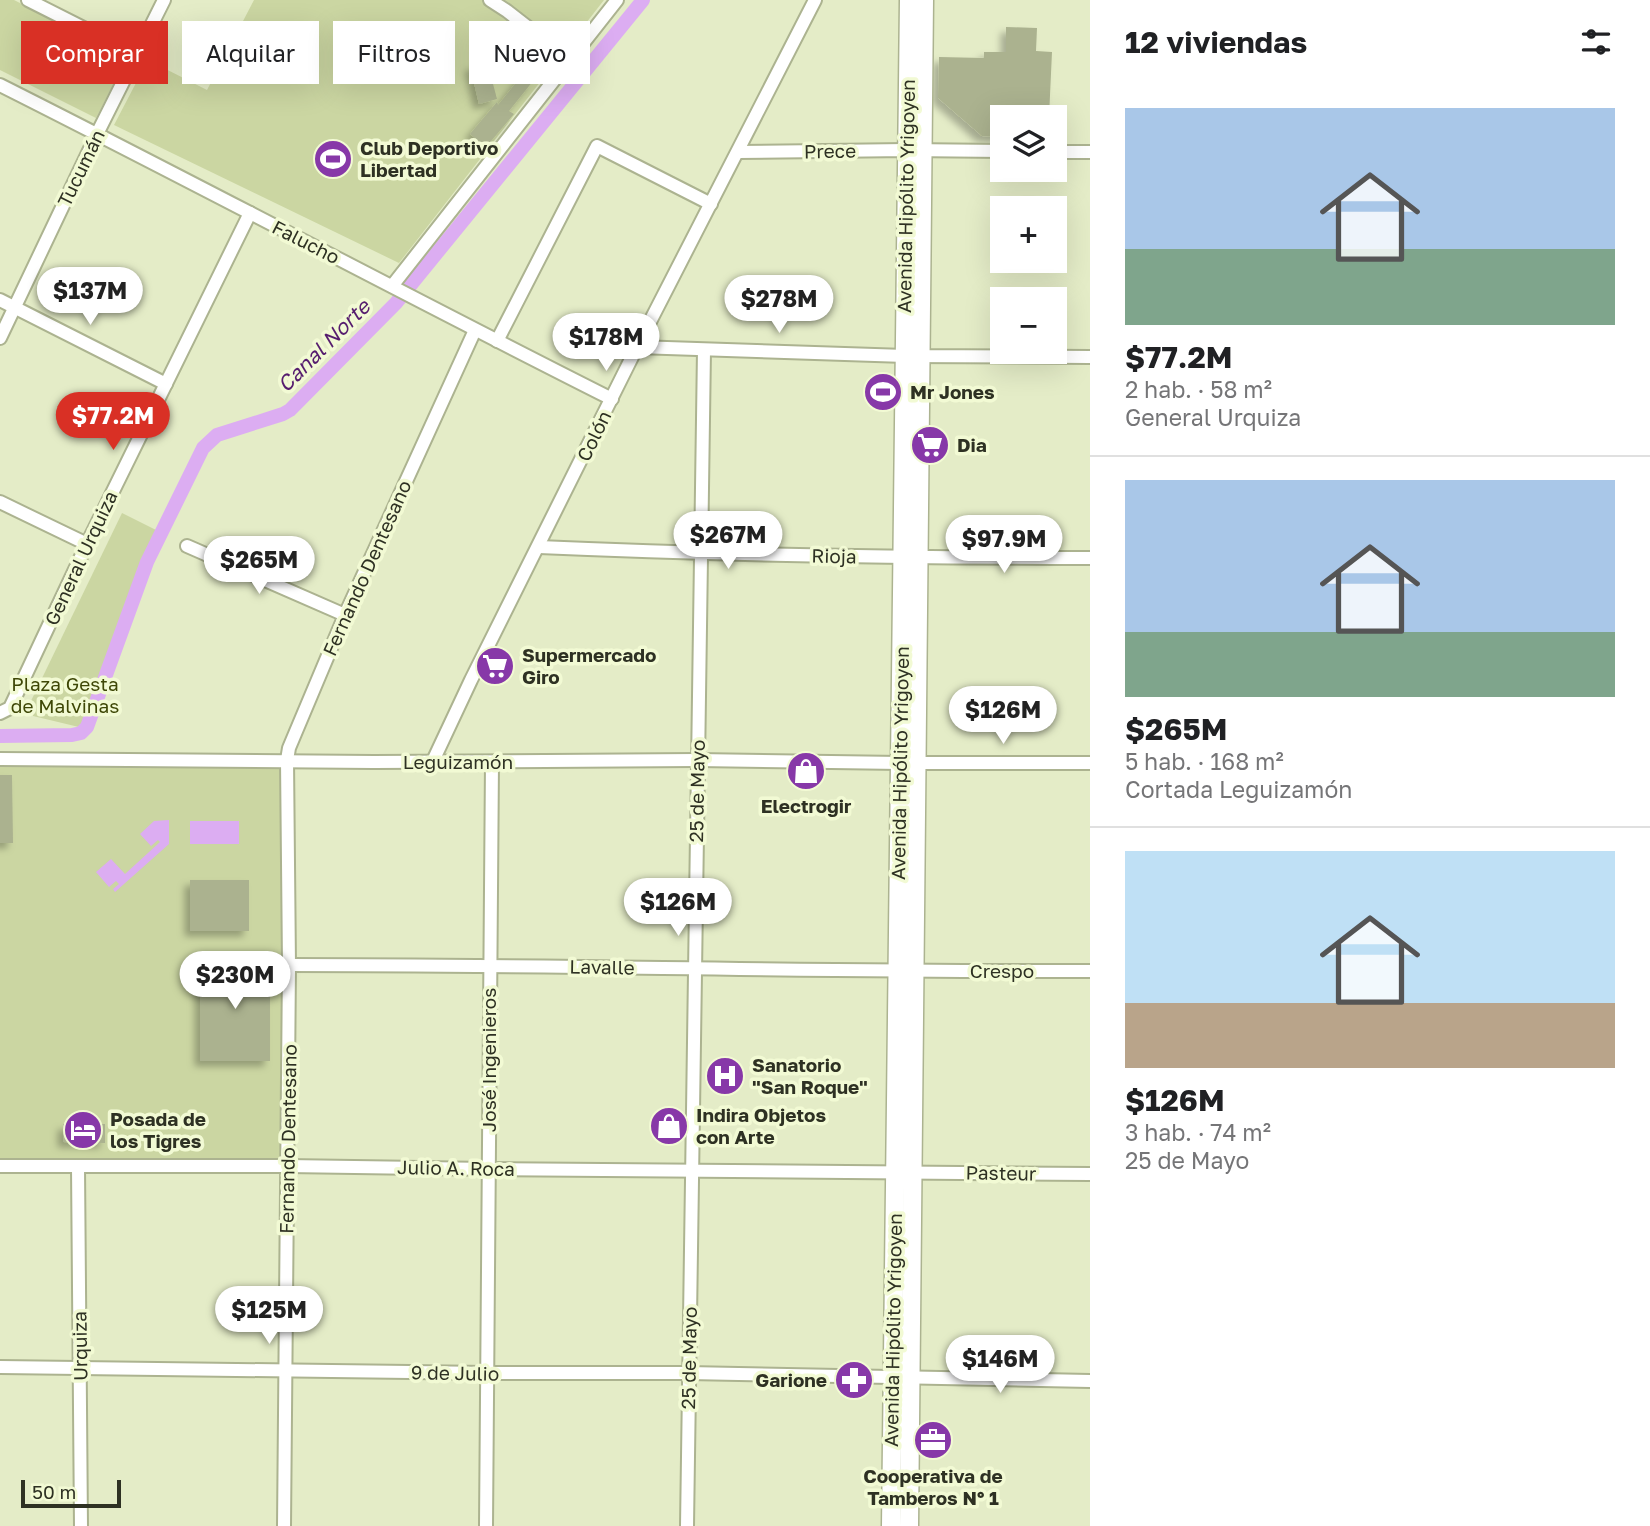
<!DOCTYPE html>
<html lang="es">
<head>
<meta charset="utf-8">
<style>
  :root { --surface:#fff; --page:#f2f2f2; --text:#202124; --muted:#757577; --line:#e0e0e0; --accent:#d93025 }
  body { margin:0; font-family:"Golos Text",sans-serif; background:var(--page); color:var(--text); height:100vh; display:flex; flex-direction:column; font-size:26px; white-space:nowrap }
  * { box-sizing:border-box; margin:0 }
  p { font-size:23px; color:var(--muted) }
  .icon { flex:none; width:38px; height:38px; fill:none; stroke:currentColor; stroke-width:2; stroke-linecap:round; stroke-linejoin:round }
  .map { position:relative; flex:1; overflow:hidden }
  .drawer { display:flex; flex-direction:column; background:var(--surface); width:560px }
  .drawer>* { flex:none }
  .guide { position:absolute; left:21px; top:21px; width:665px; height:63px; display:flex; gap:14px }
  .fabs { position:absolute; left:990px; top:105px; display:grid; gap:14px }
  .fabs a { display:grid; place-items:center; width:77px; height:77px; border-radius:0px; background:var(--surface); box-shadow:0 7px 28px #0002; font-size:35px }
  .scale { position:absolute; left:21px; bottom:18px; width:100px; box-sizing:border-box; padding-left:7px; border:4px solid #2e3123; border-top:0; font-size:19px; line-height:24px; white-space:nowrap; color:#2e3123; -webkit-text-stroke:5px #f2fad4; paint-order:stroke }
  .price { position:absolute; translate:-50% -60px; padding:0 16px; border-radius:24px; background:#fff; color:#222; font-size:23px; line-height:46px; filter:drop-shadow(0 2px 4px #0008) }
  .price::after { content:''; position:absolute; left:50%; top:42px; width:21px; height:16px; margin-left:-10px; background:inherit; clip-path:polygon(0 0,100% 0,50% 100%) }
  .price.current { background:var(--accent); color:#fff }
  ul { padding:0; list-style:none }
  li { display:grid; align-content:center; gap:14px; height:371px; padding:0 35px }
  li+li { border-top:2px solid var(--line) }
  li span { display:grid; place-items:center; height:217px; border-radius:0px; color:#555 }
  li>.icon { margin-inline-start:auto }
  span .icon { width:126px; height:126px; fill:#fffc; stroke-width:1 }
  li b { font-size:30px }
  h2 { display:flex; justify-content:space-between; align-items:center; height:84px; padding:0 35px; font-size:30px }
  .chip { padding:0 24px; border-radius:0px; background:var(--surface); box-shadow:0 7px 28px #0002; font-size:24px; line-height:63px }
  .chip.current { background:var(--accent); color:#fff }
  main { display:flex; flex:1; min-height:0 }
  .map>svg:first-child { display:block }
  .green { fill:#cbd6a2 }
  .water { fill:#dcadf2 }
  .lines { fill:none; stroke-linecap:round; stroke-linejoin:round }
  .canal { stroke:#dcadf2; stroke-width:14 }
  .building { fill:#abb28f; filter:url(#shadow) }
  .street-casing { stroke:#acb390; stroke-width:16 }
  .secondary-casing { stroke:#acb390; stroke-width:21 }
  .street { stroke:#fff; stroke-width:12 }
  .secondary { stroke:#fff; stroke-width:18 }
  .labels { text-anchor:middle; stroke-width:7; stroke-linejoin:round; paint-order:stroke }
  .poi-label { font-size:19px; font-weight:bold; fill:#2e3123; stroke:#f2fad4; text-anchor:start }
  .street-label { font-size:19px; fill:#2e3123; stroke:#f2fad4 }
  .park-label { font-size:19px; fill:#3e4706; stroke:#f2fad4 }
  .water-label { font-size:21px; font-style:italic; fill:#561d6e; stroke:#f2fad4 }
</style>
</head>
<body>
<main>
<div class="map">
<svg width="1090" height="1526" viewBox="0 0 1090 1526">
  <defs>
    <filter id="shadow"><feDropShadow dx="-5.5" dy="5.5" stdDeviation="3.5" flood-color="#0004"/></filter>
  </defs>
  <rect width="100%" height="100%" fill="#e4ecc7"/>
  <g class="green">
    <path d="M0,0H14L127,57L96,118L0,70Z"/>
    <path d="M254,0H604L399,263L114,125L148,60L207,90Z"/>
    <path d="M122,513L156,530L83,728L33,716L29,705Z"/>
    <path d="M0,759L287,760V1166H0Z"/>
  </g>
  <g class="water">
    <path d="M169,820V844L115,892L113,889L119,884L116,881L109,887L96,872L111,859L125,874L160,842L158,840L151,846L140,834L154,821Z"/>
    <rect x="190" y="821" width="49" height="23"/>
  </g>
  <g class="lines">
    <path class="canal" d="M0,736L72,735L81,733L87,727L147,562L203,448L217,435L283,414L290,410L396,303L643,0"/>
  </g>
  <g class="building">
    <path d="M1006,27L1037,28L1036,51L1052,52L1049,117H1003V137L982,136L938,98L939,57L984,58V52H1006Z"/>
    <path d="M487,61L497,99L479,104L470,66Z"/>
    <path d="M524,73L533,81L509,111L514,114L486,147L470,134L497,102L498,105Z"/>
    <path d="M0,775H12L13,843H0Z"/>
    <rect x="190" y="880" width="59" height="51"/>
    <rect x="200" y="961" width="70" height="100"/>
    <path d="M63,1124H105V1143L63,1142Z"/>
  </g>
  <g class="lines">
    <defs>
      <g id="street">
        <path d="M28,0L137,55"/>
        <path d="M490,0L507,11L570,60"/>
        <path d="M0,85C205,188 407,296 612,399"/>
        <path d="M738,152L907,150L1003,151"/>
        <path d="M1055,152H1090"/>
        <path d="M392,286L617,0"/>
        <path d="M0,300L166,384"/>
        <path d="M0,338L97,134L164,0"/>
        <path d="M497,341L597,146L711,204"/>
        <path d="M637,347L905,356L1090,357"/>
        <path d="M0,502L87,544"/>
        <path d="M187,546L345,615"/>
        <path d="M539,547C722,555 906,558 1090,558"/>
        <path d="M0,713L10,708L87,544L250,213"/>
        <path d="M0,759L374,762L697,760L900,763H1090"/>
        <path d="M433,761L471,680L637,347L815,0"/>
        <path d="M289,965C556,965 823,972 1090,971"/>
        <path d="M0,1166H287L489,1169L1090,1174"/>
        <path d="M78,1167L81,1526"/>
        <path d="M0,1367L488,1373H688L1090,1381"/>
        <path d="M284,1526L289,965L287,760L289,748L345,615L475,330"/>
        <path d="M486,1526C490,1271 488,1016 492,762"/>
        <path d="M687,1526L704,350"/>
      </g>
      <g id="secondary">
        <path d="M891,1526L909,0"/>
        <path d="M909,1526L924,0"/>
      </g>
    </defs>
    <use href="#street" class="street-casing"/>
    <use href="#secondary" class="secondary-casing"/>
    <use href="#street" class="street"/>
    <use href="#secondary" class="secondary"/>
  </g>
  <defs>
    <symbol id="stadium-disc" viewBox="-11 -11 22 22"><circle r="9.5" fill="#8738a8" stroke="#f2fad4"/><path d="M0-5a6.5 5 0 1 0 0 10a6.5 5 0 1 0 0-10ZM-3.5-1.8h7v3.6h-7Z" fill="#fff"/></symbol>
    <symbol id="supermarket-disc" viewBox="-11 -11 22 22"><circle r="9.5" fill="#8738a8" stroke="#f2fad4"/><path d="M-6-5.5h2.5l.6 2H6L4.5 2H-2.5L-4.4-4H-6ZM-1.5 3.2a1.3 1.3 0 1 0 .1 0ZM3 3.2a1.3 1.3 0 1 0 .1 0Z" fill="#fff"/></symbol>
    <symbol id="shop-disc" viewBox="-11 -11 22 22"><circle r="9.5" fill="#8738a8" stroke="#f2fad4"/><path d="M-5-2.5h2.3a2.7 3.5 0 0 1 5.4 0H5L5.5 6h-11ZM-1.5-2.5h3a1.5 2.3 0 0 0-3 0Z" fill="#fff"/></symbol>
    <symbol id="hospital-disc" viewBox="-11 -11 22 22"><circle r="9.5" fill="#8738a8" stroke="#f2fad4"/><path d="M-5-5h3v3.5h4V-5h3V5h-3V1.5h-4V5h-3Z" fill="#fff"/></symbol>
    <symbol id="hotel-disc" viewBox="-11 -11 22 22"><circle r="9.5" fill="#8738a8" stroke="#f2fad4"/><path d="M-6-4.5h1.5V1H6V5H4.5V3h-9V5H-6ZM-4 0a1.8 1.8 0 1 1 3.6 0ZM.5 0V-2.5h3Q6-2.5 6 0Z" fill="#fff"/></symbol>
    <symbol id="pharmacy-disc" viewBox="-11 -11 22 22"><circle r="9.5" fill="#8738a8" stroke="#f2fad4"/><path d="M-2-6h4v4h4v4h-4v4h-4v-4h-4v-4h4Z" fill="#fff"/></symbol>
    <symbol id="office-disc" viewBox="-11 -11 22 22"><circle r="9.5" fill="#8738a8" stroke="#f2fad4"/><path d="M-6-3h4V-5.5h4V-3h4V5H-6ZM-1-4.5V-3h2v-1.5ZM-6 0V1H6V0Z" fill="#fff"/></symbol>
  </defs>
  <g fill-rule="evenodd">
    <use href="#stadium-disc" x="311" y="137" width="44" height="44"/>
    <use href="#stadium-disc" x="861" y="370" width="44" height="44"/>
    <use href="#supermarket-disc" x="908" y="423" width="44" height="44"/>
    <use href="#supermarket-disc" x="473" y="644" width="44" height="44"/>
    <use href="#shop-disc" x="784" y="749" width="44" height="44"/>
    <use href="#hospital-disc" x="703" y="1054" width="44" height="44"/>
    <use href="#shop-disc" x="647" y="1104" width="44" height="44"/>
    <use href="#hotel-disc" x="61" y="1108" width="44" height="44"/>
    <use href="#pharmacy-disc" x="832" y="1358" width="44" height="44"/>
    <use href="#office-disc" x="911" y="1418" width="44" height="44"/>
  </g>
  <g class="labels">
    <g class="poi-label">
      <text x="360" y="155">Club Deportivo<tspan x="360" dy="22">Libertad</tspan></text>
      <text x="910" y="399">Mr Jones</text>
      <text x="957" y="452">Dia</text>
      <text x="522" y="662">Supermercado<tspan x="522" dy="22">Giro</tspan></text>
      <text x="806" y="813" text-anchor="middle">Electrogir</text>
      <text x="752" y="1072">Sanatorio<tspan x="752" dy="22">"San Roque"</tspan></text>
      <text x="696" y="1122">Indira Objetos<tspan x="696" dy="22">con Arte</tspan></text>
      <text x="110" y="1126">Posada de<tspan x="110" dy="22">los Tigres</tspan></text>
      <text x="827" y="1387" text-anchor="end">Garione</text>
      <text x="933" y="1483" text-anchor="middle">Cooperativa de<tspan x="933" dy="22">Tamberos N° 1</tspan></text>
    </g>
    <g class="street-label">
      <text transform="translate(830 151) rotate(-1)" y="7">Prece</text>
      <text transform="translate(81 168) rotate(-64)" y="7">Tucumán</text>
      <text transform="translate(906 196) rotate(-89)" y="7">Avenida Hipólito Yrigoyen</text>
      <text transform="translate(306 242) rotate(27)" y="7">Falucho</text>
      <text transform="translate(594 436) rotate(-64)" y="7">Colón</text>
      <text transform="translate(834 556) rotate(1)" y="7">Rioja</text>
      <text transform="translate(81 558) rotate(-65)" y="7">General Urquiza</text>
      <text transform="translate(367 568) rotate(-66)" y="7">Fernando Dentesano</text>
      <text x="458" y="769">Leguizamón</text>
      <text transform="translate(900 763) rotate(-89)" y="7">Avenida Hipólito Yrigoyen</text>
      <text transform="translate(697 791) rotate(-89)" y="7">25 de Mayo</text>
      <text transform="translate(602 967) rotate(1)" y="7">Lavalle</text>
      <text x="1002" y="978">Crespo</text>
      <text transform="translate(489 1060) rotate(-90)" y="7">José Ingenieros</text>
      <text transform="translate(288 1139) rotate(-89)" y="7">Fernando Dentesano</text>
      <text transform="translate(456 1168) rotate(1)" y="7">Julio A. Roca</text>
      <text transform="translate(1001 1173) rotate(1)" y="7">Pasteur</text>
      <text transform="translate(893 1330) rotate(-89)" y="7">Avenida Hipólito Yrigoyen</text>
      <text transform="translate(80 1346) rotate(-91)" y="7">Urquiza</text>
      <text transform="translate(689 1358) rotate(-89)" y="7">25 de Mayo</text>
      <text transform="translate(455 1373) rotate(1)" y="7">9 de Julio</text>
    </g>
    <g class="park-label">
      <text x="65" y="691">Plaza Gesta<tspan x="65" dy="22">de Malvinas</tspan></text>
    </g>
    <g class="water-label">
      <text transform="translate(324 346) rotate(-45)" y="7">Canal Norte</text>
    </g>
  </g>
</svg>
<div class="fabs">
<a><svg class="icon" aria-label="layers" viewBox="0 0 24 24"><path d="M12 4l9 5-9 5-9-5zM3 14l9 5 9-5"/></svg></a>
<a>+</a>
<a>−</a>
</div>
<div class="scale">50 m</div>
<b class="price" style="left:90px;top:327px">$137M</b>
<b class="price" style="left:779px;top:335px">$278M</b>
<b class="price" style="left:606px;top:373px">$178M</b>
<b class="price current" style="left:113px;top:452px">$77.2M</b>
<b class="price" style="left:728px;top:571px">$267M</b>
<b class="price" style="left:1004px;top:575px">$97.9M</b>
<b class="price" style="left:259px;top:596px">$265M</b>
<b class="price" style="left:1003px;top:746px">$126M</b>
<b class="price" style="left:678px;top:938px">$126M</b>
<b class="price" style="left:235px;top:1011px">$230M</b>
<b class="price" style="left:269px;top:1346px">$125M</b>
<b class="price" style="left:1000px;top:1395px">$146M</b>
<div class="guide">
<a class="chip current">Comprar</a>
<a class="chip">Alquilar</a>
<a class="chip">Filtros</a>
<a class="chip">Nuevo</a>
</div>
</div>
<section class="drawer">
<h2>12 viviendas<svg class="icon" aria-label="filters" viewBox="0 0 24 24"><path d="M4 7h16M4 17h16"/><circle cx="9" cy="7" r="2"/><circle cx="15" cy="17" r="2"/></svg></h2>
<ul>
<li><span style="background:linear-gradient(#a9c7e8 65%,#7fa58c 0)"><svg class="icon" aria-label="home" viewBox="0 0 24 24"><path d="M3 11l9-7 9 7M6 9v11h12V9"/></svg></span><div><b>$77.2M</b><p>2 hab. · 58 m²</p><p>General Urquiza</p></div></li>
<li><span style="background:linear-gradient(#a9c7e8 70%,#7fa58c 0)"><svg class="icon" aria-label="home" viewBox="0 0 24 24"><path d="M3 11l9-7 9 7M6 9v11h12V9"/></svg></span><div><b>$265M</b><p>5 hab. · 168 m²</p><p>Cortada Leguizamón</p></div></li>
<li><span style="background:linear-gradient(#bfe0f5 70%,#b9a48a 0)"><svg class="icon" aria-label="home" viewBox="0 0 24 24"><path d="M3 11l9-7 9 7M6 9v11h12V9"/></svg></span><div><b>$126M</b><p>3 hab. · 74 m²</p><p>25 de Mayo</p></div></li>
</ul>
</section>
</main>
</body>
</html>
